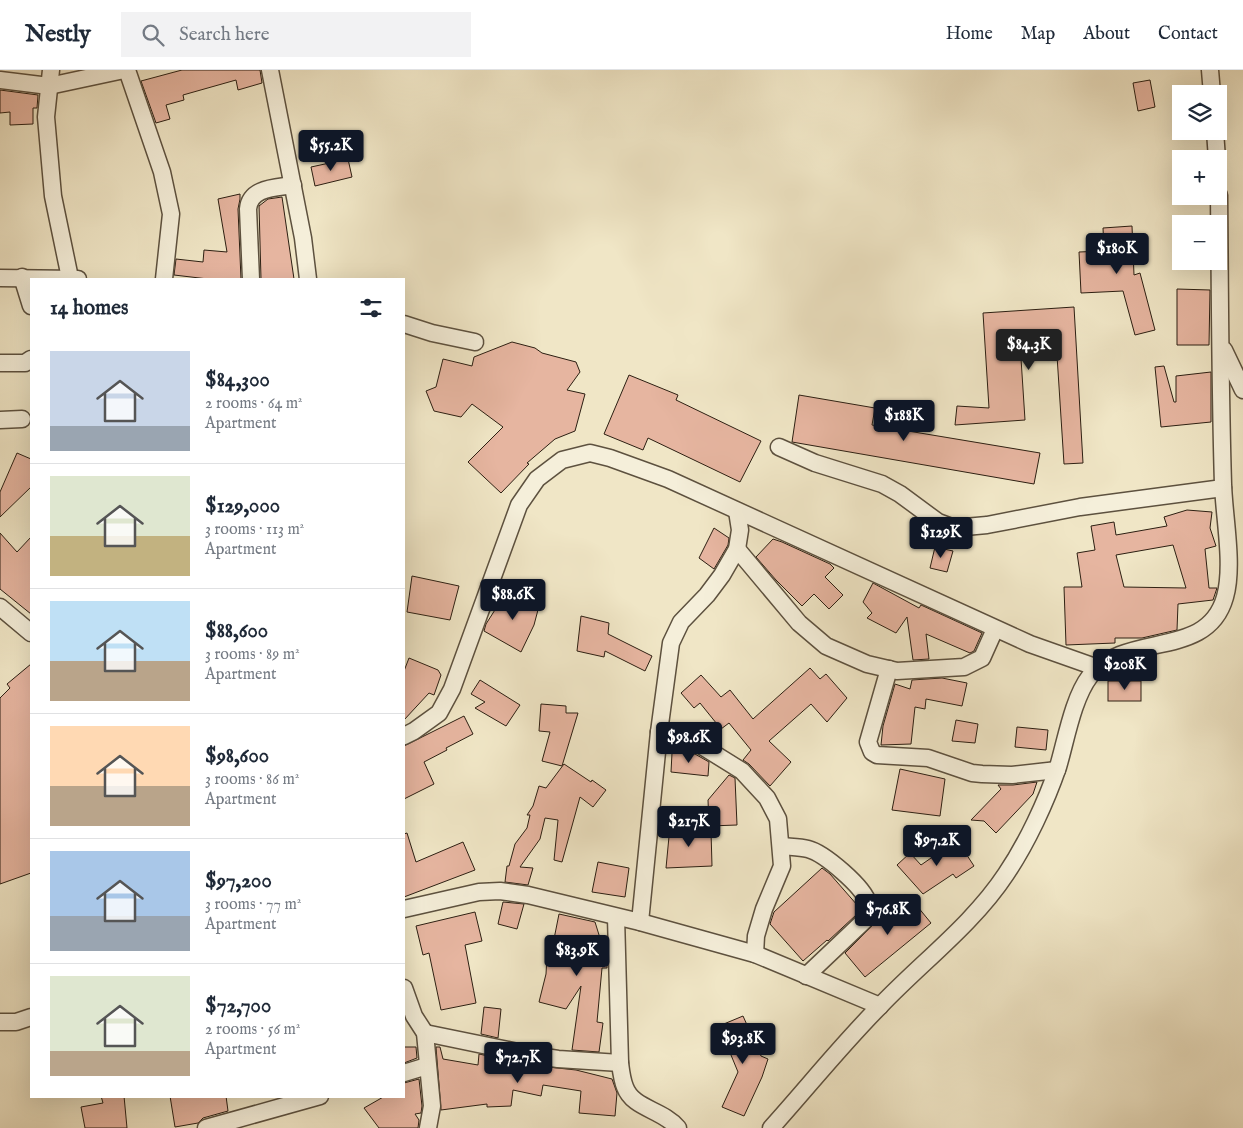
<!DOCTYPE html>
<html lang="en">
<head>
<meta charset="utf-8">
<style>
  :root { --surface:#fff; --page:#f2f2f3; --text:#1f2937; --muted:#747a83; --line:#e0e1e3; --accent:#111827 }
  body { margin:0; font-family:"IM FELL English",serif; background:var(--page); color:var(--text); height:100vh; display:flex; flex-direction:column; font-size:19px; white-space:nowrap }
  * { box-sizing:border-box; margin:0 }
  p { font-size:16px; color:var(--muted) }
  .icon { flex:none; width:28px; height:28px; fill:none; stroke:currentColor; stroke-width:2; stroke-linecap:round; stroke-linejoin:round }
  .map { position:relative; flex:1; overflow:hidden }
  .panel { position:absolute; left:30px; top:208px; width:375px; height:820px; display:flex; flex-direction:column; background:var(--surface); border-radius:0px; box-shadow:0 5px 20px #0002 }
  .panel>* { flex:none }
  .buttons { position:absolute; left:1172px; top:15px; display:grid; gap:10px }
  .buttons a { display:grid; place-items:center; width:55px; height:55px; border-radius:0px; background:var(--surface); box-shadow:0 5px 20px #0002; font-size:25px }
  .price { position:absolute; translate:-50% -42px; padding:0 11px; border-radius:5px; background:var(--accent); color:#fff; font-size:16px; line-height:32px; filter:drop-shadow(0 1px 2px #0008) }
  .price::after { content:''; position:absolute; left:50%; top:30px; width:15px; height:11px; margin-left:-8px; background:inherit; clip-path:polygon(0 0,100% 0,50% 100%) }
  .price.on { background:#222; color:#fff }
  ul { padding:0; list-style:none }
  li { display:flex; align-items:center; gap:15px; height:125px; padding:0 20px }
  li+li { border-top:1px solid var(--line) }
  li span { display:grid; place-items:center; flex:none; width:140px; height:100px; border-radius:0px; color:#555 }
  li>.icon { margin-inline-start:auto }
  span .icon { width:60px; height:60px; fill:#fffc; stroke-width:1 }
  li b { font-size:21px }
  h2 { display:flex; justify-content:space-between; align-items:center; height:60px; padding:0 20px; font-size:21px }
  header { display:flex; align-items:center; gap:30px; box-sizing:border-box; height:70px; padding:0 25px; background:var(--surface); border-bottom:1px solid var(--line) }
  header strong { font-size:24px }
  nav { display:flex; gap:28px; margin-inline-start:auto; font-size:18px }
  .search { width:350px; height:45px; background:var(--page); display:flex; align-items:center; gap:12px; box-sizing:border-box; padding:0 18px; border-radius:0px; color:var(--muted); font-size:19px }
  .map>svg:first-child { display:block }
  .building { fill:#e6b5a0; stroke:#2c1f12; fill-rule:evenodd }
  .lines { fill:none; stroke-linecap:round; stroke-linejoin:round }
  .street-casing { stroke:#5d513f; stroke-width:19 }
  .street { stroke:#f5efda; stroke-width:16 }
</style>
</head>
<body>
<header>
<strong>Nestly</strong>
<div class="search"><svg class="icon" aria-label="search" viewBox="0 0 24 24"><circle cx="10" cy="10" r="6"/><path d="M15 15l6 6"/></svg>Search here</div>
<nav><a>Home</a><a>Map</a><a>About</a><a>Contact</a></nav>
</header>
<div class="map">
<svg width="1243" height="1058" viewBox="0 0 1243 1058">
  <rect width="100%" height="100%" fill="#f0e6c6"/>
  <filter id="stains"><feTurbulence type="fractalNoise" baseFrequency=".004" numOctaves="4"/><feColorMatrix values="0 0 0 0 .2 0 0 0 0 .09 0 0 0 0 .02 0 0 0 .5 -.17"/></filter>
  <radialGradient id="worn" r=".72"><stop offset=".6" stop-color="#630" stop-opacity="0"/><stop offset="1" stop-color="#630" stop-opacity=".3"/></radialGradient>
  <g class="building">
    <path d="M182,0H260L262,13L238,20L236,10L183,25L184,30L166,35L170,49L156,53L141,11Z"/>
    <path d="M1150,10L1155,37L1138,41L1133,13Z"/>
    <path d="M0,20L38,25L37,38H33V54L10,55V42L0,43Z"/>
    <path d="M348,89L352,107L315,116L311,97Z"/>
    <path d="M240,124V129L238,139L241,209H208L174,205L176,189L203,192L204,180L227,182L218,129Z"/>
    <path d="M282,127L294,209H261L259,136L268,129Z"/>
    <path d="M1132,156L1134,205L1140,203L1155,260L1135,265L1123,221L1081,223L1079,182L1104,181L1103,158Z"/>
    <path d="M1177,219L1210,220L1209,275H1177Z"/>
    <path d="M1074,237L1083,393L1064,394L1056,270L1020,273L1025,350L955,355L957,336L989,338L983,243Z"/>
    <path d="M512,272L535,278L542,283L576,292L580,302L567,320L585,324L575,361L555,369L527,393L529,394L501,423L468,392L503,357L472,334L461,347L434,341L426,321L436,317L443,289L472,296L474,287Z"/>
    <path d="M1164,296L1174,332H1176V306L1211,302V352L1161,357L1155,297Z"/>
    <path d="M629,305L678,325L676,330L761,371L740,412L648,368L643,380L604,364Z"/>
    <path d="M799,325L875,338L872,355L1040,383L1034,414L792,372Z"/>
    <path d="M17,383L31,389V417L0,447V422Z"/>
    <path d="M1187,440L1212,442L1210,458L1216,476L1205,479L1209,518H1217L1213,530L1178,534L1177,560L1142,568H1115V573L1066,575L1064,517H1082L1077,483L1095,480L1091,456L1114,452L1116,465L1167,456L1164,447ZM1173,475L1186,518L1124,517L1116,485Z"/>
    <path d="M714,458L729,468L728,475L714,499L699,488Z"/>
    <path d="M0,463L17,482L31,467V544L0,519Z"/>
    <path d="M773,469L782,472L830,494L834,498L825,507L843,525L829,539L814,524L802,536L776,510L756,487Z"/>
    <path d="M935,477L953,481L947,502L930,498Z"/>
    <path d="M412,506L459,516L450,550L407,542Z"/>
    <path d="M873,513L919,538L921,535L982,563L974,581L970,583L926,564L929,589L913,590L907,547L896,563L867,548L872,543L863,532Z"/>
    <path d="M507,521L539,536L534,555L521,582L484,561L486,554Z"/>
    <path d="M581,546L609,553L608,564L652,586L645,601L605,581L604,587L577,581Z"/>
    <path d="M409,588L438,600L441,605L434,625L429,623L404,650V601Z"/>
    <path d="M31,594V803L0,814V628L10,618L7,614Z"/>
    <path d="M810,598L820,609L826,604L847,628L827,652L811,634L769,671L791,692L770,716L749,694L743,690L751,680L729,653L721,659L700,633L694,638L681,623L701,605L721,627L730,620L753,649Z"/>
    <path d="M942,608L967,613L962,636L926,629L925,639L915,637L911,674L881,675L883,656L895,614L910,619L912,610Z"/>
    <path d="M480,610L520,635L506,656L475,638L485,632L471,624Z"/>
    <rect x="1108" y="611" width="33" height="20"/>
    <path d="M541,634L566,636V643H578L562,696L542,691L550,662L539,661Z"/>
    <path d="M464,646L473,664L446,678L447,680L424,692L434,714L404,729V676Z"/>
    <path d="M956,650L978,654L975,673L952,671Z"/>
    <path d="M1017,657L1048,660L1046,680L1015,677Z"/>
    <path d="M672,683L695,684L709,692L708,706L671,702Z"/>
    <path d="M564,694L591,712L592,710L606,720L593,737L580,727L562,792L554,790L558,750L545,748L540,769L520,797L533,798L528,815L505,812L507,796H509L515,774L527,758L530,745H527L533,736L539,716L546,718Z"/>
    <path d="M900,699L945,709L940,746L892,740Z"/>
    <path d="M729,705L735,708L737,755L709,756L708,730Z"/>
    <path d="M1037,712L1033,724L996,763L984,751L971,750L1001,719L998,715H1013Z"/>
    <path d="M670,756L711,761L712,796L666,798Z"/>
    <path d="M407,763L416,792L463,772L475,800L404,827V764Z"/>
    <path d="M957,770L974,796L956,808L953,804L923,824L897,795L910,783L921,795Z"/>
    <path d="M598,792L629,798L625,827L592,822Z"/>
    <path d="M822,798L830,804L858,836V840L856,845L828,871L827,870L803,891L770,854L774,842Z"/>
    <path d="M908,825L931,853L865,907L845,883L874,854Z"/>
    <path d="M503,832L524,834L517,859L498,854Z"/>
    <path d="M475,842L482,871L465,875L476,933L441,940L429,883L423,885L416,856Z"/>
    <path d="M559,844L595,852L604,881H607V898H602L597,952L603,953L599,982L572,980L581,916L566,939L539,932L546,904L548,868L554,869Z"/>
    <path d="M484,937L501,939L498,968L481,964Z"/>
    <path d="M743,946L761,986L768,989L762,1007L744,1046L722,1037L738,1002L719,956Z"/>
    <path d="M404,977H416L417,988L404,993Z"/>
    <path d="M436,977H440L443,989L478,995L479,984L530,995L576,1000L612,1009L617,1023L615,1046L579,1043L581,1021L543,1015L541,1026L513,1020L511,1036L487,1037V1034L441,1040Z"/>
    <path d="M419,1009L422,1036L421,1043L415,1044L419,1050L418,1058H379L364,1038L385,1026H404V1013Z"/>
    <path d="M101,1026H124L127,1058H85L81,1037L103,1033Z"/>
    <path d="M170,1026H226L228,1041L203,1048L198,1053L175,1057Z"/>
  </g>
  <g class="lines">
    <defs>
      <g id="street">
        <path d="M51,0L46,47L53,126L70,208"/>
        <path d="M127,0L162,102L171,144L164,209"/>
        <path d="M270,0L303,168L308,209"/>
        <path d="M1210,0L1212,24"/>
        <path d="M0,10L49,16L124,0"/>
        <path d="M1215,61L1217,89"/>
        <path d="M22,207L31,236"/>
        <path d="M0,208L78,209"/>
        <path d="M251,209L248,139C250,117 276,118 293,115"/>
        <path d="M404,254L432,263L475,272"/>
        <path d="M1224,280L1243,320"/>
        <path d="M0,293H25L31,289"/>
        <path d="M0,350L22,349"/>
        <path d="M779,377L815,393L882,414L900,424L938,452L954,458L987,455L1080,437L1223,418"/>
        <path d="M737,479L799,553L826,576L867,594L897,601L964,597L982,588L995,559"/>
        <path d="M0,537L31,563"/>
        <path d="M889,599L868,672L872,682L877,685L928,688L972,703L982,704L1012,705L1057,700"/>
        <path d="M659,662L697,673L742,701L767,728L778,749L782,796L764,839L756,866L755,884"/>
        <path d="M404,666L414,661L439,643L452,619L519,435L537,409L562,390L590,383L610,388L668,409L1030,574L1098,598"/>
        <path d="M781,776C790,777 800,777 808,779C824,783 864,817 868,833C869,839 867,845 864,851L806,906"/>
        <path d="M404,839L479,822L500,821L528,825L640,852L755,884L880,936"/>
        <path d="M616,847L620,993C621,1001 622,1010 625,1017C633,1039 662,1039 678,1058"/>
        <path d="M640,852L659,662L671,573L681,552L707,525L722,505L737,479L740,460L737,441"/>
        <path d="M404,918L414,946L425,963L432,1036L428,1058"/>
        <path d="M0,952H16L31,947"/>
        <path d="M425,963L532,985L558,989L620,993"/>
        <path d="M404,1003L427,996"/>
        <path d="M206,1058L320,1026"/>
        <path d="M771,1058C808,1017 842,974 881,935C922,892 973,854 1006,804C1027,773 1046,732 1058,697C1066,670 1073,628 1090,606C1127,560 1207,591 1225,527C1234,496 1224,447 1223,414C1220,318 1220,221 1219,125"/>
      </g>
    </defs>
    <use href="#street" class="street-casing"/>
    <use href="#street" class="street"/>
  </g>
  <rect width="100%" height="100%" filter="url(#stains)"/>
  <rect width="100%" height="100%" fill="url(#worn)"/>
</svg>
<div class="buttons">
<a><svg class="icon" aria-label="layers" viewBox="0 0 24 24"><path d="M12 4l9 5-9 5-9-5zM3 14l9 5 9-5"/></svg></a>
<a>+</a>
<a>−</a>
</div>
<b class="price" style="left:331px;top:102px">$55.2K</b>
<b class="price" style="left:1117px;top:205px">$180K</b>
<b class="price on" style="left:1029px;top:301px">$84.3K</b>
<b class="price" style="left:904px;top:372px">$188K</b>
<b class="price" style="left:941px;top:489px">$129K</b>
<b class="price" style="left:513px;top:551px">$88.6K</b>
<b class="price" style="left:1125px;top:621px">$208K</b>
<b class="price" style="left:689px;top:694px">$98.6K</b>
<b class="price" style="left:689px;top:778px">$217K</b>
<b class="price" style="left:937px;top:797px">$97.2K</b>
<b class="price" style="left:888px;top:866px">$76.8K</b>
<b class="price" style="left:577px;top:907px">$83.9K</b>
<b class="price" style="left:743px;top:995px">$93.8K</b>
<b class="price" style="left:518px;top:1014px">$72.7K</b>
<section class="panel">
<h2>14 homes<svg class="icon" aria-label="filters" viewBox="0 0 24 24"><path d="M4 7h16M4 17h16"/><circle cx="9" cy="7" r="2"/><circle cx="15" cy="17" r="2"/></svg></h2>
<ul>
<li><span style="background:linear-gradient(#c9d6e8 75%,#9aa5b1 0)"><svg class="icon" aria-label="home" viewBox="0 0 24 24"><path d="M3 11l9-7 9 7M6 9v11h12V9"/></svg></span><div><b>$84,300</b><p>2 rooms · 64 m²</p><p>Apartment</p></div></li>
<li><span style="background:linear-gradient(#dfe7d0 60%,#c2b280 0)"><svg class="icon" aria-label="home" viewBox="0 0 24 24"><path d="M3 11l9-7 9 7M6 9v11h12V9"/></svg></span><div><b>$129,000</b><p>3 rooms · 113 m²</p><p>Apartment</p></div></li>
<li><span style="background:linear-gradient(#bfe0f5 60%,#b9a48a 0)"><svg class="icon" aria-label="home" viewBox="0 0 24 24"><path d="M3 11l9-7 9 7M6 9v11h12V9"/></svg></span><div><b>$88,600</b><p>3 rooms · 89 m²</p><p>Apartment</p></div></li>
<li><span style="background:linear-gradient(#ffd9b3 60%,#b9a48a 0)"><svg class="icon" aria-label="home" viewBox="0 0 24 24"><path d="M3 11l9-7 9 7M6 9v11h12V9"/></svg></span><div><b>$98,600</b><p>3 rooms · 86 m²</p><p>Apartment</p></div></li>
<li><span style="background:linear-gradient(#a9c7e8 65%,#9aa5b1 0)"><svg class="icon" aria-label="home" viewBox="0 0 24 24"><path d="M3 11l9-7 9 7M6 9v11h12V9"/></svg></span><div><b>$97,200</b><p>3 rooms · 77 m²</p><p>Apartment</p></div></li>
<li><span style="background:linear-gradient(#dfe7d0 75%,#b9a48a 0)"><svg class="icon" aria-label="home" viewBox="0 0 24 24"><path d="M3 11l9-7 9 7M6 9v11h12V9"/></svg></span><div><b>$72,700</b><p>2 rooms · 56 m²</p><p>Apartment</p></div></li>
</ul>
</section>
</div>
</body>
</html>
